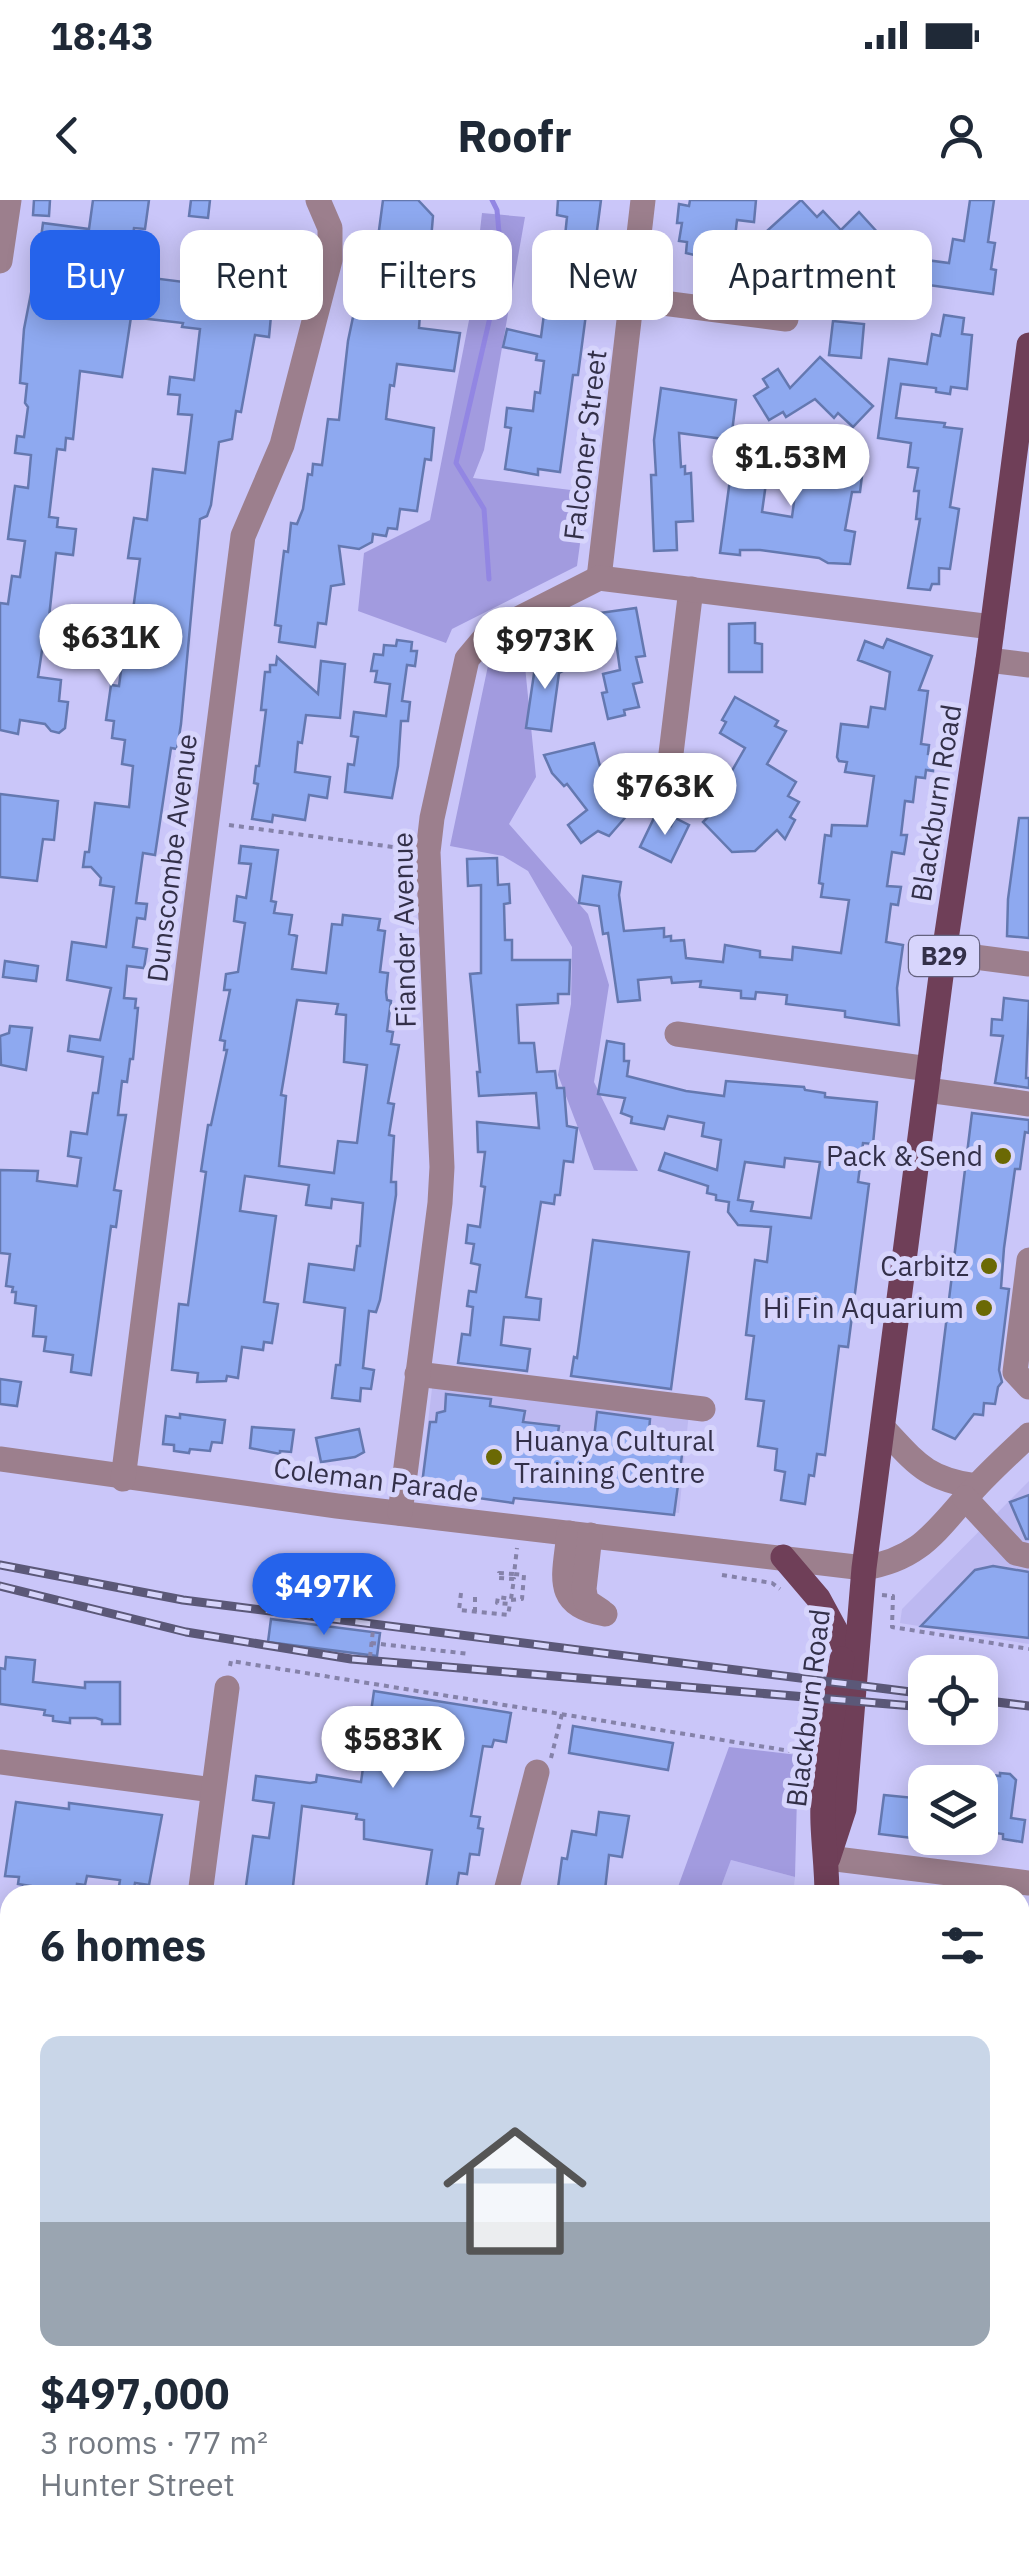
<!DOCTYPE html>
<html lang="en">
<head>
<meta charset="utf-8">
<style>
  :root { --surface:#fff; --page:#f2f2f3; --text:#1f2937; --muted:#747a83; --accent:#2563eb }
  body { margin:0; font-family:"IBM Plex Sans",sans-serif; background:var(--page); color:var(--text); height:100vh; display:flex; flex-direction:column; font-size:38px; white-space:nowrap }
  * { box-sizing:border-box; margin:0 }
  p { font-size:32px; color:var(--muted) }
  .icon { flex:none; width:55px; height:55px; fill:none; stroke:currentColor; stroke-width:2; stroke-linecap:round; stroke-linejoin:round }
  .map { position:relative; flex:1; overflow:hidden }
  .side { position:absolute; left:0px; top:1685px; width:1030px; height:670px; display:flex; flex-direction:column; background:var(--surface); border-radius:30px 30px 0 0; box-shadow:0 5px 25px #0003 }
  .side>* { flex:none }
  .banner { position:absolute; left:30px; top:30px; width:970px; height:90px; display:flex; gap:20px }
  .fabs { position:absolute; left:908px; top:1455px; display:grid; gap:20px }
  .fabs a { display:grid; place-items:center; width:90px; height:90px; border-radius:20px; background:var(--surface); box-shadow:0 5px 25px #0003; font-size:50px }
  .price { position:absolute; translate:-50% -85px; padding:0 22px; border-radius:35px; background:#fff; color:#222; font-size:32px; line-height:65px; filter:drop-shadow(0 2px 5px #0008) }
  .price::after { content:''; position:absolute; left:50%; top:60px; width:30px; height:22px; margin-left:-15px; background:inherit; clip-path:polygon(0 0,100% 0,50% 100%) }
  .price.on { background:var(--accent); color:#fff }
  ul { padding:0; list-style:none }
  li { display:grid; align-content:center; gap:20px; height:530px; padding:0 40px }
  li span { display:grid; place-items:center; height:310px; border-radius:20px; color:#555 }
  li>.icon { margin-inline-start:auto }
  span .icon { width:180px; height:180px; fill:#fffc; stroke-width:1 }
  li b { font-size:42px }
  h2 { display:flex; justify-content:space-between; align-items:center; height:120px; padding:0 40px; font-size:42px }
  .chip { padding:0 35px; border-radius:20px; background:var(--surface); box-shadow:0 5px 25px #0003; font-size:35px; line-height:90px }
  .chip.on { background:var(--accent); color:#fff }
  .status { display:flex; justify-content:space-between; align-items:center; height:70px; padding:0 50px; background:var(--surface); direction:ltr }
  .status svg { height:28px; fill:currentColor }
  header { display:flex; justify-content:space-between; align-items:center; height:130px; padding:0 40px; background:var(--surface); font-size:45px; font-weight:700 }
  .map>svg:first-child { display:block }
  .built { fill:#bdb9f1 }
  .green { fill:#a29bdf }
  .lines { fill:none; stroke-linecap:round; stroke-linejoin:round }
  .stream { stroke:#9286e3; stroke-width:5 }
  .building { fill:#8ea9f0; stroke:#6478b0; stroke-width:2.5; fill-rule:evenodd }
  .path { stroke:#8582a9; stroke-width:4; stroke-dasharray:5 5; stroke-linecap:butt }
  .minor { stroke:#9c7f8d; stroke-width:25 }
  .major { stroke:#6f3f58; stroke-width:25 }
  .rail-casing { stroke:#5b5878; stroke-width:9 }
  .rail { stroke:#d7d5fc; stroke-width:5; stroke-dasharray:15; stroke-linecap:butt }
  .poi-dot { fill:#6b6904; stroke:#d7d5fc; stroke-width:4 }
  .labels { text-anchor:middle; stroke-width:10; stroke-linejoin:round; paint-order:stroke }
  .shield { fill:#d7d5fc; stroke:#64627f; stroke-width:2.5 }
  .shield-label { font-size:25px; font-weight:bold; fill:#333049 }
  .street-label { font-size:28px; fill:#333049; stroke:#d7d5fc }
  .poi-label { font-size:28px; fill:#333049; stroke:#d7d5fc; text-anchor:end }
</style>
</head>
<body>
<div class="status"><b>18:43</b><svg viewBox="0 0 49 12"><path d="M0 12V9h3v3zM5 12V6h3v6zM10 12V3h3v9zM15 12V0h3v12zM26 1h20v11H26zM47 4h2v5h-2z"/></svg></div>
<header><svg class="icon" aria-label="back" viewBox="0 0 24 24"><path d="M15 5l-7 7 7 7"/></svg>Roofr<svg class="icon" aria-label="person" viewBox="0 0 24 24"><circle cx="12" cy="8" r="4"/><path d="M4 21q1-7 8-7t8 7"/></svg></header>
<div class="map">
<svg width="1029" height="2355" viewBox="0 0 1029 2355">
  <rect width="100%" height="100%" fill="#cac6f9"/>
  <g class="built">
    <path d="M433,1180L689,1212L679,1313L421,1282Z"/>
    <path d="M1029,1281V1444L900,1423L902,1409Z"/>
    <path d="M731,1660L795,1677L793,1695H718Z"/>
    <path d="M479,2345H722L720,2355H476Z"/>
    <path d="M772,2345H876L879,2355H770Z"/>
  </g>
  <g class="green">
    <path d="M482,13L525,17L484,250L473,278L587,292L577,366L452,429L446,443L358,411L364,353L430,320L471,110Z"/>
    <path d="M523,446L536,577L509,624L588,714L609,785L594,882L638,971L594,970L558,875L571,804L572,747L528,671L503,656L450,646L489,461Z"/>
    <path d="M729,1547L798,1555L795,1677L731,1660L718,1695H675Z"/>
    <path d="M876,2345H966L969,2355H879Z"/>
  </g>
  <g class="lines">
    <path class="stream" d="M489,379L484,309L456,263L495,96L500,44L497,10L492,0"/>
  </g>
  <g class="building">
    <path d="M34,0H50L49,16L33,15Z"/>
    <path d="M93,0H149L145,29L134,28L128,75L184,82L182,92H189L188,98L217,100L223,40L266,45L264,62L259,61L254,99L272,101L276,106L271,116L269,137L255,135L241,212L236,211L232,239L219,242L211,305L207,316L200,319L181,524L177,549L171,548L155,655L143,653L136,703L147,704L145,719L137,718L133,747L147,749L144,768L127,766L124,798L136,799L135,808H138L133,859H130L127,882L122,881L118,915H126L114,990L121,991L116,1027L111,1026L91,1175L71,1172L73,1155L44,1151L46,1137L33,1136L36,1106L15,1103L16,1092H12L13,1087L6,1086L10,1054L0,1053V970L38,971L37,981L77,986L81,958L68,956L71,932L87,934L93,893H98L103,857L68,851L70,836L100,840L111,788L67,780L72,742L106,747L114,687L100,685L101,678L91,667H83L85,652H89L95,603L129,607L133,566L122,564L125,540L112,538L114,521L106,520L111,485L119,486L126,432H130L140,359L128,358L134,318L147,320L153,269L185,273L192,215L178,214L180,195L168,194L170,177L194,180L200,129L182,127L183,123L131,117L122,177L80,171L73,239L66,238L65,250L57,249L49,317L58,318L57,327L76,329L73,355L56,353L46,445L43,444L38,477L61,480L59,501L68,502L65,528L59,533L51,531L45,524L20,520L18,534L0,530V403L8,404L12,376L20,377L25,341L8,339L15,286L28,288L31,255L15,253L17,236L24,237L28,207L25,203L27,184L20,183L24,129L32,88L51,69L81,108L97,94L100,70L38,61L43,23L89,29Z"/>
    <path d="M191,0H210L208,18L189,16Z"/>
    <path d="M383,0H418L433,16L431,40L445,42L441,74L423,72L419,128L460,133L454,171L397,164L394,186L390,185L386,219L434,228L431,260L425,259L417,311L400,309L397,329L388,328L386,336L373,334L372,342L359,349L339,346L344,384L331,386L326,424L318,423L315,447L279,442L281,426L275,425L284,351L288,352L291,323L297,324L303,309L308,274L312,275L313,264L322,265L328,219L339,220L348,141L357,98L363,99L366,72H371L373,53H376Z"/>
    <path d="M558,0H601L578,175H573L560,272L538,269V275L505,269L511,228L505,227L507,208L533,211L535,192L540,193L544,161L536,160L537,154L503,147L507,129L541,137L547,91L566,93L570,62L556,60L558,45L564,46L567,17L557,15Z"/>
    <path d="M690,0H756L754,22L737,20L732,64L686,53L687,42L679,41L682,23H677L679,4L689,6Z"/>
    <path d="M801,0L817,17L823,11L841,30L859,12L888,44L836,93L839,65L821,81L805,64L815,55L795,34L783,45L768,30Z"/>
    <path d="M970,0H994L988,42L995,43L991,69L996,70L993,94L907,82L911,58L949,63L953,39L964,41Z"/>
    <path d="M944,115L964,118L962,134L972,135L967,189L951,187L950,194L936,192V188L901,184L896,218L945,223L944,227L962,229L950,307L959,309L950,369L939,368V384H932L930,390L908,388L920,319H916L919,291H914L918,268L908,267L911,243L878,238L889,159L927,164L932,134L940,136Z"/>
    <path d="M833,121L864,124L861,158L829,155Z"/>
    <path d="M820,157L873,206L853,227L838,213L834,218L815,199L786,217L783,212L769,220L754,196L768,187L763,179L778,169L790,188Z"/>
    <path d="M661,188L736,200L731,240L679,233L681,267L685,266V274L691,273L693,321L676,322L677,350L654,351L651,275H656L654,240Z"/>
    <path d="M744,255L799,260V263L835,269L836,262L863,268L860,292H852L845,330L855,332L850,364L828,363L819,358L760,350H740V355L720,353L731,272L741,274ZM766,283L796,287L792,317L762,312Z"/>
    <path d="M636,408L645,456L636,457L642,482L633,484L639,507L624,510L625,515L608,519L602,493L607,492L603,474L620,470L616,441L590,445L585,415Z"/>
    <path d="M755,423V443L762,444V472H729V424Z"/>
    <path d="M887,439L932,456L919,490L928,491L921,544L929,545L928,554L934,555L933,571L926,570L925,578L916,577L913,602L905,601L901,635H907L904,654L892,652L887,686L901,687L898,705L891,704L886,742L903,745L897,788L899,825L845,817V811L786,804L787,795L756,792L755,799L741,798V791L700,787L701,781L672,783L671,777L638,780L640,800L618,802L608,733L603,734L599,706L579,703L583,676L621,682L619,695L624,731L664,728V737L671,736V741L684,740L686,758L723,762L725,745L760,751V757L792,760L793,747L841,753L849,700L821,697L823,684L819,683L825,635L831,636L832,625L867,626L874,576L845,572L847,562L839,561L837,557L841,524L868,527L871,507L885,509L890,472L858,460L865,441L883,448Z"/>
    <path d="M397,440L412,442L411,451H417L415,466L407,465L402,501L410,502L408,521H401L398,566L392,598L345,592L348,564L354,565L358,537L351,536L354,512L386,516L390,484L375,482L377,471H371L374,454L383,455L384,445L396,446Z"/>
    <path d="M548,453L565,455L563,471L559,473L551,531L526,528L536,460H543Z"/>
    <path d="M277,457L318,494L321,461L345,464L340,518L306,515L302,543L298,542L295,572L330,577L327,598L309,595L305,620L273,615L272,622L252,619L258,584L254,583L256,566H259L266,510H261L265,472H270V465H276Z"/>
    <path d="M735,497L778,521L775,526L786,531L767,564L796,582L788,596L799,602L790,617L795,620L785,639L777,630L755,651L732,652L703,622L714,611L707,604L721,590L745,548L720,533L726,522L722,520Z"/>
    <path d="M594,543L602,574L630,612L609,636L598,631L581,643L568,625L587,610L567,584L564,586L552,573L544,555Z"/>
    <path d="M0,594L58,601L54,640L43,639L37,681L0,677Z"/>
    <path d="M654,618L671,626L675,618L689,625L671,662L640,647Z"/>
    <path d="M1019,618H1029V738L1007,736L1008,699Z"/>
    <path d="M241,646L278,650L271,701L276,702L274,713L292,715L289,734L297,736L292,769L326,773L332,724L342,725L343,715L380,719L378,730L385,731L380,772L388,773L386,792L387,800L391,801L387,831L393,832L391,844L399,845L388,903L394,904L389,935L394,936L391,982H396V995L380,1100L376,1112L369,1111L363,1168L374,1170L371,1189L361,1188L360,1201L332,1198L336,1165H340L345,1108L304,1102L309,1064L354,1070L357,1046H360L363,1003L332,999L331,1008L306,1005L309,985L245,976L240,1011L276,1016L264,1102L278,1104L272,1143L264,1142L263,1150L242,1147L238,1178L227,1176L226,1181L197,1182L198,1173L172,1170L179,1104L188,1105L206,972L201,971L208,925H211L227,850H224L225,841L220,840L230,790H224L226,774L238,772L245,723L234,721L237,696L246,698L251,664L239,663ZM297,800L338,804L336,814L346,815L344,862L367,865L357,943L338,941L334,973L279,966L286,896L281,895Z"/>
    <path d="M497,658L498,685L509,684L510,703L504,704L505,740H512V760H570L569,794H558V803L517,805L519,843H534L537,872L555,871L557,888H564L567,926L577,928L573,962L564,961L560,995H555L554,1004L541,1002L526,1097L541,1099L539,1120L504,1117L501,1145L530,1149L527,1171L458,1163L462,1134L470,1135L473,1107L467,1106L469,1091L476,1092L480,1065L471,1063L474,1044L466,1043L468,1025L480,1027L485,987L481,986L485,952H478L477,922L539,928L536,893L479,896L477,872H480L470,774L481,773V685L468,686L467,659Z"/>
    <path d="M5,761L38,766L36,781L3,777Z"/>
    <path d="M1004,798L1029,801L1026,878H1029V888L995,883L1003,836L991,835L992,819L1002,820Z"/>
    <path d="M10,826L32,828L26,870L1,865L0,836L9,833Z"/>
    <path d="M607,841L624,844V861H629L627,876L686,891L724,896L726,881L804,887L805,890L825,893V897L877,902L873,944L863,943L858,982L869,984L848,1147L839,1146L825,1255L817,1254L814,1276L809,1275L805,1304L781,1300L785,1272L775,1270L777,1249L758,1246L764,1201L746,1199L754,1136L746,1135L755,1060L767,1062L771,1027L738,1025L728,1012L729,1002L716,1000V995L707,993L708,986L659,970L665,953L717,970L721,940L702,936L704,923L668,916L664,929L631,923L632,917L621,913L625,898L598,894ZM785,958L820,962L811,1018L751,1011L753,1002L738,1000L745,962L784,967Z"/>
    <path d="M972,913L1029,920V933L1025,932L1020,969H1015L1004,1048L1001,1088L1009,1089L999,1170L1002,1182L998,1187L995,1204L984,1203L983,1215L974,1214L955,1239L933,1229Z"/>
    <path d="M593,1040L689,1052L671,1189L571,1176L574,1157L577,1158Z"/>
    <path d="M0,1179L21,1182L17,1206L0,1204Z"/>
    <path d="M446,1194L491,1199L490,1206L525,1211L523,1222L559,1226L558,1233L594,1238L597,1212L650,1219L649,1231L684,1240L674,1315L514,1298L513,1303L428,1291V1284H422L430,1222H436L437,1213L445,1211Z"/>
    <path d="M180,1214L225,1220L222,1243L212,1242L210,1251L190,1249L189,1253L174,1251V1245L163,1244L166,1216L180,1218Z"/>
    <path d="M252,1227L294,1230L291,1252L280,1251V1254L250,1248Z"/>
    <path d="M359,1229L364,1252L355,1257L321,1262L316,1238Z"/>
    <path d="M1029,1295V1339H1026L1010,1302Z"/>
    <path d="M993,1366L1029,1372V1438L921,1426L975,1370Z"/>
    <path d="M271,1419L380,1433L377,1456L268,1442Z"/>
    <path d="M6,1457L35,1460L33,1482L85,1488V1482H120V1524H102V1520L96,1518H70V1523L53,1521V1516L44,1515L45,1510L0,1504V1468L5,1469Z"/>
    <path d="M374,1491L511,1513L506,1542L494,1540L492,1547L483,1546L471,1616L480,1617L478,1628L483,1629L479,1655L470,1654L467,1674L459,1673L456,1692L454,1695H425L432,1650L364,1639V1620L356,1619L357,1614L302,1606L292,1695L245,1693L253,1636L269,1638L274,1603L253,1600L256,1576L310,1583L316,1582L317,1575L361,1582Z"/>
    <path d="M573,1526L673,1543L668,1570L569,1553Z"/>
    <path d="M1000,1573L1010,1574L1016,1580L1011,1618L1025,1620L1022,1642L1003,1639V1634L980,1631L984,1574L1000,1576Z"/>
    <path d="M884,1595L925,1599L921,1639L879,1634Z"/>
    <path d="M16,1602L69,1609V1603L162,1615L149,1685L135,1683L133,1694L118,1692L120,1680L87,1676L85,1685L77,1684L76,1693L18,1684L19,1677L5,1676Z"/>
    <path d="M599,1612L629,1616L622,1657L609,1655L605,1690L579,1687L578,1695H557L562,1658L567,1659L572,1631L596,1635Z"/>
  </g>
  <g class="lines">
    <g class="path">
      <path d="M229,625L408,649"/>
      <path d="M722,1375L772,1383L780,1389"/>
      <path d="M461,1393L459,1410L508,1415L510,1404L497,1403L498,1397L511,1399L514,1379L499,1378V1373L514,1374L517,1348"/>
      <path d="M882,1395L893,1396L892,1427L1029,1449"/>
      <path d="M511,1400L522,1399L524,1375L514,1374"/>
      <path d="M475,1412V1395"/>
      <path d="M371,1443L470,1454"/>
      <path d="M370,1457L373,1430"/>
      <path d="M230,1466L231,1461L803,1553"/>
      <path d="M551,1558L562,1514"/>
    </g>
    <g class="minor">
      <path d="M0,61L9,0"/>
      <path d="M632,99L786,119"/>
      <path d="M599,378L643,0"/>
      <path d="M988,460L1029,465"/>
      <path d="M669,570L691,389"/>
      <path d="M944,753L1029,764"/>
      <path d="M677,834L929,869"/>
      <path d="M927,890L1029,904"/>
      <path d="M1029,1060L1015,1172L1029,1187"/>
      <path d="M417,1174L703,1209"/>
      <path d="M883,1228C916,1263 926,1279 976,1286"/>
      <path d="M0,1259L337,1306L864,1368C921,1359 936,1330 972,1291C990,1271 1010,1253 1029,1235"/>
      <path d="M123,1279L243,336L282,245L330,60V28L318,0"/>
      <path d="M965,1298L1016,1353L1029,1356"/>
      <path d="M400,1313L440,1003L442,967L428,652L432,618L467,459L488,434L599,378L992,427"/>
      <path d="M569,1333C565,1375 552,1405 605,1414"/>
      <path d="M590,1335L584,1389L586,1401L601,1411"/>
      <path d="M0,1562L213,1590"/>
      <path d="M828,1658L1029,1683"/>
      <path d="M200,1695L227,1488"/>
      <path d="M505,1695L537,1572"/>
      <path d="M0,1818L10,1819"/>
      <path d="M0,2075L10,2077"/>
      <path d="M0,2321L10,2322"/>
      <path d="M111,2355L112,2345"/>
      <path d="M408,2355L411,2345"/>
      <path d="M455,2355L458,2345"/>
      <path d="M599,2355L601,2345"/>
    </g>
    <g class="major">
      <path d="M783,1357L818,1398L844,1446"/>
      <path d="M828,1658L844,1609L864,1368L944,753L988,460L1029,145"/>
      <path d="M827,1695C827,1671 824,1648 823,1624C821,1569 833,1514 842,1459"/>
      <path d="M741,2355L743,2345"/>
    </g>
    <defs>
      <g id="rail">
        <path d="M0,1365L183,1400L911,1492"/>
        <path d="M0,1386L186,1432L351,1459L925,1507"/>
        <path d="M980,1500L1029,1506"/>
      </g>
    </defs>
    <use href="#rail" class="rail-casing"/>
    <use href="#rail" class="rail"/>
  </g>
  <g class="poi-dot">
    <circle cx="1003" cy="956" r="10"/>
    <circle cx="989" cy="1066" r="10"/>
    <circle cx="984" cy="1108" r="10"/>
    <circle cx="494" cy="1257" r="10"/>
  </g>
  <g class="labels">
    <rect class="shield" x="909" y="736" width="70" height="40" rx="8"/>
    <g class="shield-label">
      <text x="944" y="765">B29</text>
    </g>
    <g class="street-label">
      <text transform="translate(585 245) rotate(-83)" y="10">Falconer Street</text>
      <text transform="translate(936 603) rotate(-81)" y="10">Blackburn Road</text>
      <text transform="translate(172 658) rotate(-83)" y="10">Dunscombe Avenue</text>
      <text transform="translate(404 730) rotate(-91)" y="10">Fiander Avenue</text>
      <text transform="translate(376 1280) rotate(7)" y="10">Coleman Parade</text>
      <text transform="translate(808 1508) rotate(-83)" y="10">Blackburn Road</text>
    </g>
    <g class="poi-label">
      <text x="983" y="966">Pack &amp; Send</text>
      <text x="969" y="1076">Carbitz</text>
      <text x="964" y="1118">Hi Fin Aquarium</text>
      <text x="514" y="1251" text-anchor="start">Huanya Cultural<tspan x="514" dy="32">Training Centre</tspan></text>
    </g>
  </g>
</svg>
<div class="fabs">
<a><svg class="icon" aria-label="locate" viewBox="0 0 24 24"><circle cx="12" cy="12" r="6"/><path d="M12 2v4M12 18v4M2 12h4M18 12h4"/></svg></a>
<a><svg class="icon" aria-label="layers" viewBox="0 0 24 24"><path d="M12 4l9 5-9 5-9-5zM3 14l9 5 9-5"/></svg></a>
</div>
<b class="price" style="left:791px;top:309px">$1.53M</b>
<b class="price" style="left:111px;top:489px">$631K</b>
<b class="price" style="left:545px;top:492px">$973K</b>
<b class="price" style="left:665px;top:638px">$763K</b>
<b class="price on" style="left:324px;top:1438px">$497K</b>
<b class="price" style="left:393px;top:1591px">$583K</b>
<div class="banner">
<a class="chip on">Buy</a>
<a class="chip">Rent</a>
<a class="chip">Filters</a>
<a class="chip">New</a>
<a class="chip">Apartment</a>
</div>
<section class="side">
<h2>6 homes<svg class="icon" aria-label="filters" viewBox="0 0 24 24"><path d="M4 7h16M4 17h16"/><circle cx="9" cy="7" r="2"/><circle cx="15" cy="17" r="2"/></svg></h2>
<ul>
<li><span style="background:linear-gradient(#c9d6e8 60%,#9aa5b1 0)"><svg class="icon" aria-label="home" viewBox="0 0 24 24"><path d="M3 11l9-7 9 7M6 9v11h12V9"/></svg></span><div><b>$497,000</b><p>3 rooms · 77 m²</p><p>Hunter Street</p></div></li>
</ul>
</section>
</div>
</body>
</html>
